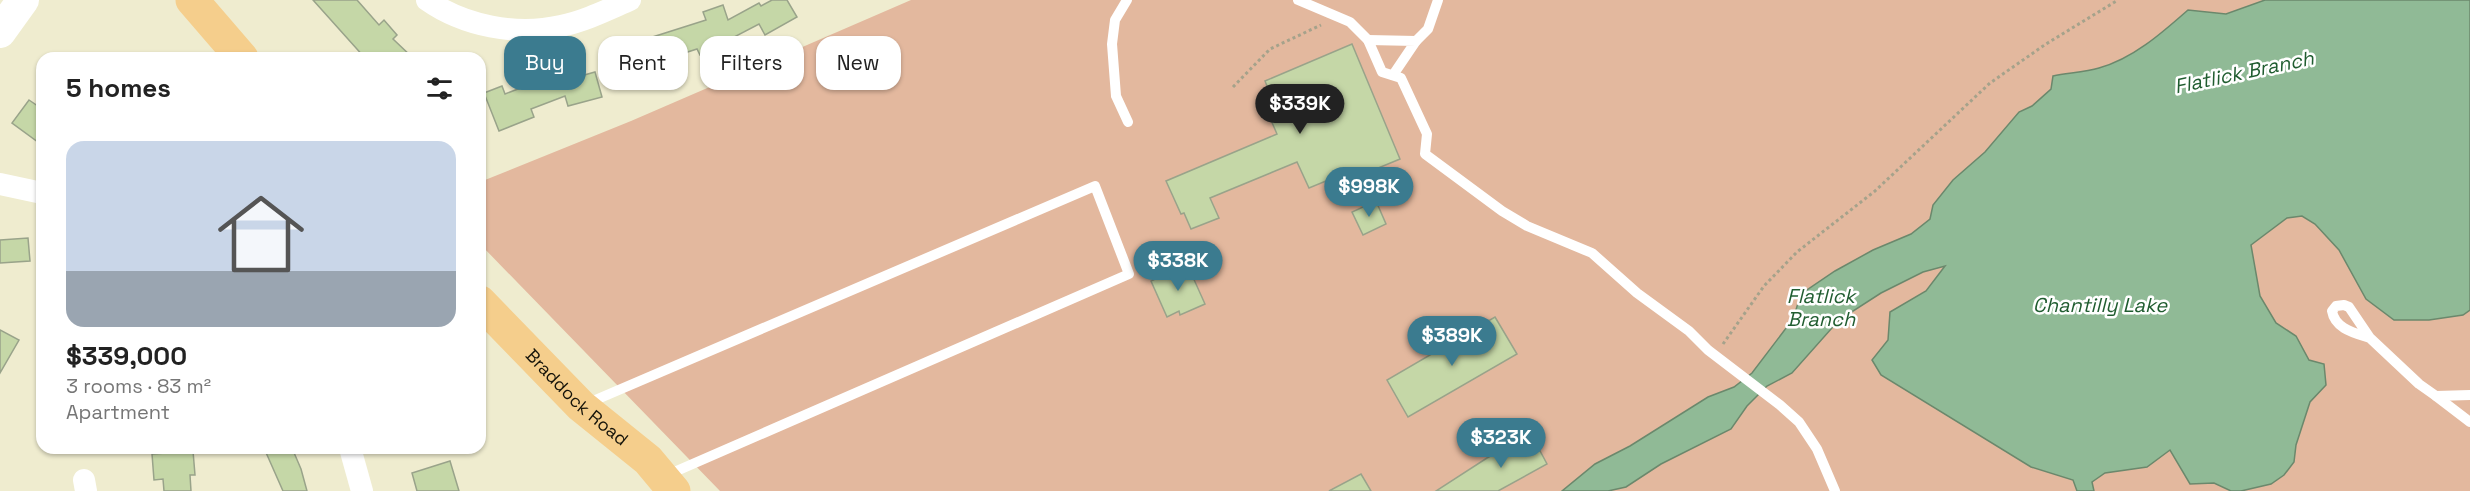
<!DOCTYPE html>
<html lang="en">
<head>
<meta charset="utf-8">
<style>
  :root { --surface:#fff; --page:#f6f6f6; --text:#222; --muted:#767676; --accent:#3b7b8f }
  body { margin:0; font-family:"Space Grotesk",sans-serif; background:var(--page); color:var(--text); height:100vh; display:flex; flex-direction:column; font-size:22px; white-space:nowrap }
  * { box-sizing:border-box; margin:0 }
  p { font-size:20px; color:var(--muted) }
  .icon { flex:none; width:33px; height:33px; fill:none; stroke:currentColor; stroke-width:2; stroke-linecap:round; stroke-linejoin:round }
  .map { position:relative; flex:1; overflow:hidden }
  .details { position:absolute; left:36px; top:52px; width:450px; height:402px; display:flex; flex-direction:column; background:var(--surface); border-radius:18px; box-shadow:0 2px 4px #0004 }
  .details>* { flex:none }
  .hud { position:absolute; left:504px; top:36px; width:570px; height:54px; display:flex; gap:12px }
  .price { position:absolute; translate:-50% -51px; padding:0 14px; border-radius:21px; background:var(--accent); color:#fff; font-size:20px; line-height:39px; filter:drop-shadow(0 2px 3px #0008) }
  .price::after { content:''; position:absolute; left:50%; top:36px; width:18px; height:14px; margin-left:-9px; background:inherit; clip-path:polygon(0 0,100% 0,50% 100%) }
  .price.selected { background:#222; color:#fff }
  ul { padding:0; list-style:none }
  li { display:grid; align-content:center; gap:12px; height:318px; padding:0 30px }
  li span { display:grid; place-items:center; height:186px; border-radius:18px; color:#555 }
  li>.icon { margin-inline-start:auto }
  span .icon { width:108px; height:108px; fill:#fffc; stroke-width:1 }
  li b { font-size:26px }
  h2 { display:flex; justify-content:space-between; align-items:center; height:72px; padding:0 30px; font-size:26px }
  .pill { padding:0 21px; border-radius:18px; background:var(--surface); box-shadow:0 2px 4px #0004; font-size:21px; line-height:54px }
  .pill.selected { background:var(--accent); color:#fff }
  .map>svg:first-child { display:block }
  .green { fill:#e3b89e }
  .water { fill:#90ba96; stroke:#6b886c; stroke-width:1.5 }
  .building { fill:#c5d7a7; stroke:#99a38a; stroke-width:1.5 }
  .lines { fill:none; stroke-linecap:round; stroke-linejoin:round }
  .path { stroke:#a5a28b; stroke-width:3; stroke-dasharray:3 3; stroke-linecap:butt }
  .lane { stroke:#fff; stroke-width:10 }
  .street { stroke:#fff; stroke-width:22 }
  .secondary { stroke:#fff; stroke-width:32 }
  .primary { stroke:#f5ce8c; stroke-width:33 }
  .labels { text-anchor:middle; stroke-width:5; stroke-linejoin:round; paint-order:stroke }
  .street-label { font-size:18px; fill:#16140a; stroke:#fff }
  .water-label { font-size:20px; font-style:italic; fill:#205d30; stroke:#fff }
</style>
</head>
<body>
<div class="map">
<svg width="2470" height="491" viewBox="0 0 2470 491">
  <rect width="100%" height="100%" fill="#efeccf"/>
  <path class="green" d="M911,0H2470V491H720L480,244V182L631,121Z"/>
  <path class="water" d="M2265,0H2470V310L2463,315L2429,320H2394L2366,299L2339,250L2315,224L2302,216L2287,218L2251,245L2260,296L2276,323L2296,336L2309,360L2324,364L2326,385L2310,402L2296,445L2294,462L2284,475L2271,484L2241,491H2231L2214,483L2190,484L2170,450L2147,467L2105,473L2092,482L2094,491H2077L2073,480L2031,467L1881,375L1872,360L1888,340L1890,312L1926,291L1945,266L1923,272L1881,293L1839,320L1792,373L1767,386L1747,406L1731,429L1661,464L1626,487L1608,491H1562L1595,464L1630,446L1708,397L1734,387L1752,373L1793,319L1801,294L1835,271L1873,250L1911,234L1930,219L1933,205L1953,180L1985,152L2019,112L2032,106L2051,89L2053,76C2068,73 2085,72 2099,68C2133,59 2163,32 2188,10L2226,14Z"/>
  <g class="building">
    <path d="M313,0H357L379,25L384,20L397,35L393,39L413,58H365Z"/>
    <path d="M772,0H787L797,17L765,35L759,24L734,37L736,42L700,55L697,49L669,58L674,71L656,78L650,64L623,75L615,56L642,44L640,41L706,20L703,12L723,5L728,20L759,3L761,6Z"/>
    <path d="M1352,44L1400,159L1359,176L1350,171L1309,188L1297,162L1210,198L1219,218L1191,229L1184,213L1181,214L1166,181L1277,134L1264,104L1273,101L1265,81Z"/>
    <path d="M595,72L602,97L568,106L565,96L531,109L534,117L499,131L484,93L502,86L505,94L528,85L568,75L570,79Z"/>
    <path d="M29,100L42,109V145L12,123Z"/>
    <path d="M1376,201L1386,224L1363,235L1352,212Z"/>
    <path d="M28,238L30,261L0,263V240Z"/>
    <path d="M1187,264L1205,304L1180,315L1179,311L1167,317L1151,281Z"/>
    <path d="M1495,317L1517,354L1408,417L1387,380Z"/>
    <path d="M0,330L19,340L0,373Z"/>
    <path d="M1531,434L1547,464L1498,491H1436L1487,458Z"/>
    <path d="M264,448H292L301,469L307,491H283Z"/>
    <path d="M193,451L195,475H190L191,491H164L163,479L154,480L152,454Z"/>
    <path d="M450,461L459,491H417L412,473Z"/>
    <path d="M1361,474L1371,491H1329Z"/>
  </g>
  <g class="lines">
    <g class="path">
      <path d="M1233,87L1270,49L1321,25"/>
      <path d="M1723,344L1764,286L1797,252L1875,191L1990,83L2046,44L2118,0"/>
    </g>
    <g class="lane">
      <path d="M1127,0L1115,20L1112,44L1116,96L1128,122"/>
      <path d="M1298,0L1350,22L1368,40L1382,72L1401,78L1427,134L1425,154L1502,211L1527,226L1592,253L1637,293L1689,331L1708,350L1780,405L1799,422L1817,449L1835,491"/>
      <path d="M1368,40L1416,41L1393,75"/>
      <path d="M1416,41L1428,29L1438,0"/>
      <path d="M2370,338C2355,333 2335,329 2332,311L2336,306L2344,305L2349,307L2370,338L2419,384L2436,396L2470,395"/>
      <path d="M2436,396L2470,422"/>
      <path d="M586,404L1095,186L1129,274L665,476"/>
    </g>
    <g class="street">
      <path d="M427,0C464,26 516,36 561,26C585,21 607,10 630,0"/>
      <path d="M0,184L42,193"/>
      <path d="M350,448L362,491"/>
      <path d="M84,480L86,491"/>
    </g>
    <path class="secondary" d="M0,32L23,0"/>
    <g class="primary">
      <path d="M192,0L242,58"/>
      <path id="s1" d="M480,302L581,406L648,460L674,491"/>
    </g>
  </g>
  <g class="labels">
    <g class="street-label">
      <text dy="6" stroke="none"><textPath href="#s1" startOffset="136">Braddock Road</textPath></text>
    </g>
    <g class="water-label">
      <text transform="translate(2244 72) rotate(-12)" y="7">Flatlick Branch</text>
      <text x="1821" y="303">Flatlick<tspan x="1821" dy="23">Branch</tspan></text>
      <text x="2100" y="312">Chantilly Lake</text>
    </g>
  </g>
</svg>
<b class="price selected" style="left:1300px;top:135px">$339K</b>
<b class="price" style="left:1369px;top:218px">$998K</b>
<b class="price" style="left:1178px;top:292px">$338K</b>
<b class="price" style="left:1452px;top:367px">$389K</b>
<b class="price" style="left:1501px;top:469px">$323K</b>
<div class="hud">
<a class="pill selected">Buy</a>
<a class="pill">Rent</a>
<a class="pill">Filters</a>
<a class="pill">New</a>
</div>
<section class="details">
<h2>5 homes<svg class="icon" aria-label="filters" viewBox="0 0 24 24"><path d="M4 7h16M4 17h16"/><circle cx="9" cy="7" r="2"/><circle cx="15" cy="17" r="2"/></svg></h2>
<ul>
<li><span style="background:linear-gradient(#c9d6e8 70%,#9aa5b1 0)"><svg class="icon" aria-label="home" viewBox="0 0 24 24"><path d="M3 11l9-7 9 7M6 9v11h12V9"/></svg></span><div><b>$339,000</b><p>3 rooms · 83 m²</p><p>Apartment</p></div></li>
</ul>
</section>
</div>
</body>
</html>
